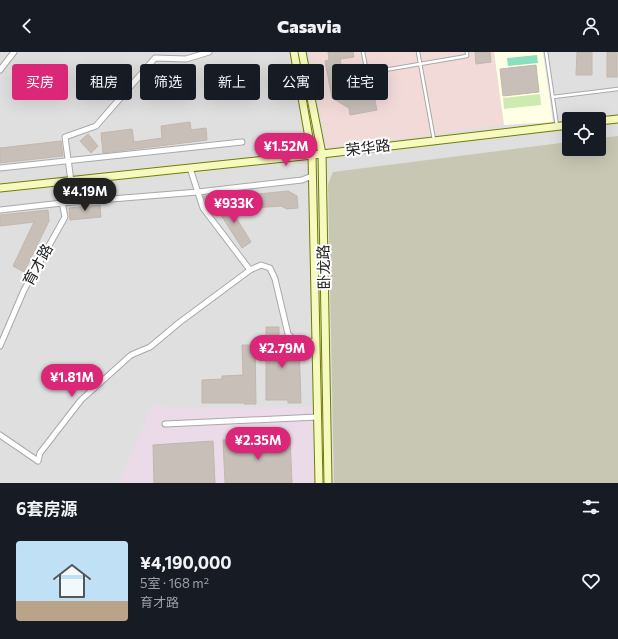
<!DOCTYPE html>
<html lang="zh">
<head>
<meta charset="utf-8">
<style>
  :root { --surface:#171b24; --page:#242831; --text:#f1f3f6; --muted:#9ea1a6; --line:#363941; --accent:#db2777 }
  body { margin:0; font-family:Commissioner,"Noto Sans SC",sans-serif; background:var(--page); color:var(--text); height:100vh; display:flex; flex-direction:column; font-size:15px; white-space:nowrap }
  * { box-sizing:border-box; margin:0 }
  p { font-size:13px; color:var(--muted) }
  .icon { flex:none; width:22px; height:22px; fill:none; stroke:currentColor; stroke-width:2; stroke-linecap:round; stroke-linejoin:round }
  .map { position:relative; height:431px; overflow:hidden }
  .drawer { display:flex; flex-direction:column; background:var(--surface); flex:1 }
  .drawer>* { flex:none }
  .banner { position:absolute; left:12px; top:12px; width:400px; height:36px; display:flex; gap:8px }
  .tools { position:absolute; left:562px; top:60px; display:grid; gap:8px }
  .tools a { display:grid; place-items:center; width:44px; height:44px; border-radius:4px; background:var(--surface); box-shadow:0 4px 16px #0002; font-size:20px }
  .price { position:absolute; translate:-50% -34px; padding:0 9px; border-radius:14px; background:var(--accent); color:#fff; font-size:13px; line-height:26px; filter:drop-shadow(0 1px 2px #0008) }
  .price::after { content:''; position:absolute; left:50%; top:24px; width:12px; height:9px; margin-left:-6px; background:inherit; clip-path:polygon(0 0,100% 0,50% 100%) }
  .price.current { background:#222; color:#fff }
  ul { padding:0; list-style:none }
  li { display:flex; align-items:center; gap:12px; height:100px; padding:0 16px }
  li+li { border-top:1px solid var(--line) }
  li span { display:grid; place-items:center; flex:none; width:112px; height:80px; border-radius:4px; color:#555 }
  li>.icon { margin-inline-start:auto }
  span .icon { width:48px; height:48px; fill:#fffc; stroke-width:1 }
  li b { font-size:17px }
  h2 { display:flex; justify-content:space-between; align-items:center; height:48px; padding:0 16px; font-size:17px }
  .chip { padding:0 14px; border-radius:4px; background:var(--surface); box-shadow:0 4px 16px #0002; font-size:14px; line-height:36px }
  .chip.current { background:var(--accent); color:#fff }
  header { display:flex; justify-content:space-between; align-items:center; height:52px; padding:0 16px; background:var(--surface); font-size:18px; font-weight:800 }
  .map>svg:first-child { display:block }
  .residential { fill:#e0dfdf; fill-rule:evenodd }
  .commercial { fill:#f2dad9 }
  .industrial { fill:#ebdbe8 }
  .education { fill:#ffffe5 }
  .construction { fill:#c7c7b4 }
  .grass { fill:#cdebb0 }
  .pitch { fill:#88e0be }
  .building { fill:#c7bfb8; stroke:#c4b6ab }
  .lines { fill:none; stroke-linecap:round; stroke-linejoin:round }
  .lane-casing { stroke:#a9a9a9; stroke-width:4.5 }
  .street-casing { stroke:#a9a9a9; stroke-width:7 }
  .secondary-casing { stroke:#707d05; stroke-width:9 }
  .lane { stroke:#fff; stroke-width:2.5 }
  .street { stroke:#fff; stroke-width:5 }
  .secondary { stroke:#f7fabf; stroke-width:7 }
  .labels { text-anchor:middle; stroke-width:4; stroke-linejoin:round; paint-order:stroke }
  .street-label { font-size:15px; fill:#222; stroke:#fff }
</style>
</head>
<body>
<header><svg class="icon" aria-label="back" viewBox="0 0 24 24"><path d="M15 5l-7 7 7 7"/></svg>Casavia<svg class="icon" aria-label="person" viewBox="0 0 24 24"><circle cx="12" cy="8" r="4"/><path d="M4 21q1-7 8-7t8 7"/></svg></header>
<div class="map">
<svg width="618" height="431" viewBox="0 0 618 431">
  <rect width="100%" height="100%" fill="#f2efe9"/>
  <path class="residential" d="M0,0H618V431H0ZM569,67H599V97H569Z"/>
  <path class="commercial" d="M309,0H494L504,73L327,96Z"/>
  <path class="industrial" d="M154,350L167,356L318,355L319,431H118Z"/>
  <path class="education" d="M494,0H543L553,70L504,73Z"/>
  <path class="construction" d="M618,84V431H334L328,132L333,120L569,90V97H599V86Z"/>
  <path class="grass" d="M540,42L541,53L504,57L503,46Z"/>
  <path class="pitch" d="M537,3L538,11L508,14L507,6Z"/>
  <g class="building">
    <path d="M328,0H353L354,5L340,7L345,33L356,42L373,38L377,58L350,63L349,56L332,46L325,9L329,8Z"/>
    <path d="M475,0H490L491,10L476,12Z"/>
    <path d="M577,0H592V23H576Z"/>
    <rect x="607" y="0" width="10" height="25"/>
    <path d="M536,13L539,40L503,44L500,17Z"/>
    <path d="M190,70L191,78L206,76L207,88L103,101L101,81L132,77L134,90L162,86L161,74Z"/>
    <path d="M88,82L98,94L91,101L80,89Z"/>
    <path d="M61,89L63,104L0,111V96Z"/>
    <path d="M288,139L297,144L298,156L287,157L281,154L239,157L238,144Z"/>
    <path d="M214,143L215,155H208L203,144Z"/>
    <path d="M226,149L251,190L242,196L216,155Z"/>
    <path d="M100,153L101,165L70,168L69,156Z"/>
    <path d="M48,158L49,169L24,220L13,214L34,170L0,174V163Z"/>
    <path d="M266,275H279V292H299L301,351H288V348H266Z"/>
    <path d="M242,293H255L256,352H244V351H202V328L222,327V324L243,323Z"/>
    <path d="M290,385L292,431H225L223,388Z"/>
    <path d="M213,389L215,431H154L153,393Z"/>
  </g>
  <g class="lines">
    <defs>
      <g id="lane">
        <path d="M363,0L367,21L467,4V0"/>
        <path d="M418,0L434,88"/>
        <path d="M546,0L557,74"/>
        <path d="M553,45L618,37"/>
      </g>
      <g id="street">
        <path d="M0,18L14,0"/>
        <path d="M0,116L242,90"/>
        <path d="M71,129L65,85L96,74L155,6L186,7L209,0"/>
        <path d="M0,158L62,151L198,140L302,128L312,124"/>
        <path d="M250,218L261,213L270,216L275,227L288,282L294,288L316,290"/>
        <path d="M0,294L24,238L65,165L58,130"/>
        <path d="M165,372L318,365"/>
        <path d="M0,383L38,409L40,401L81,348L131,303L150,295L180,270L250,218L203,156L190,116"/>
      </g>
      <g id="secondary">
        <path d="M294,0L312,103L319,431"/>
        <path d="M302,0L322,102L328,431"/>
        <path d="M599,69L618,67"/>
        <path d="M0,136L322,102L569,73"/>
      </g>
    </defs>
    <use href="#lane" class="lane-casing"/>
    <use href="#street" class="street-casing"/>
    <use href="#secondary" class="secondary-casing"/>
    <use href="#lane" class="lane"/>
    <use href="#street" class="street"/>
    <use href="#secondary" class="secondary"/>
  </g>
  <g class="labels">
    <g class="street-label">
      <text transform="translate(368 96) rotate(-7)" y="5">荣华路</text>
      <text transform="translate(38 213) rotate(-61)" y="5">育才路</text>
      <text transform="translate(324 215) rotate(-91)" y="5">卧龙路</text>
    </g>
  </g>
</svg>
<div class="tools">
<a><svg class="icon" aria-label="locate" viewBox="0 0 24 24"><circle cx="12" cy="12" r="6"/><path d="M12 2v4M12 18v4M2 12h4M18 12h4"/></svg></a>
</div>
<b class="price" style="left:286px;top:115px">¥1.52M</b>
<b class="price current" style="left:85px;top:160px">¥4.19M</b>
<b class="price" style="left:234px;top:172px">¥933K</b>
<b class="price" style="left:282px;top:317px">¥2.79M</b>
<b class="price" style="left:72px;top:346px">¥1.81M</b>
<b class="price" style="left:258px;top:409px">¥2.35M</b>
<div class="banner">
<a class="chip current">买房</a>
<a class="chip">租房</a>
<a class="chip">筛选</a>
<a class="chip">新上</a>
<a class="chip">公寓</a>
<a class="chip">住宅</a>
</div>
</div>
<section class="drawer">
<h2>6套房源<svg class="icon" aria-label="filters" viewBox="0 0 24 24"><path d="M4 7h16M4 17h16"/><circle cx="9" cy="7" r="2"/><circle cx="15" cy="17" r="2"/></svg></h2>
<ul>
<li><span style="background:linear-gradient(#bfe0f5 75%,#b9a48a 0)"><svg class="icon" aria-label="home" viewBox="0 0 24 24"><path d="M3 11l9-7 9 7M6 9v11h12V9"/></svg></span><div><b>¥4,190,000</b><p>5室 · 168 m²</p><p>育才路</p></div><svg class="icon" aria-label="heart" viewBox="0 0 24 24"><path d="M12 20l-8-8c-3-5 5-10 8-4 3-6 11-1 8 4z"/></svg></li>
</ul>
</section>
</body>
</html>
